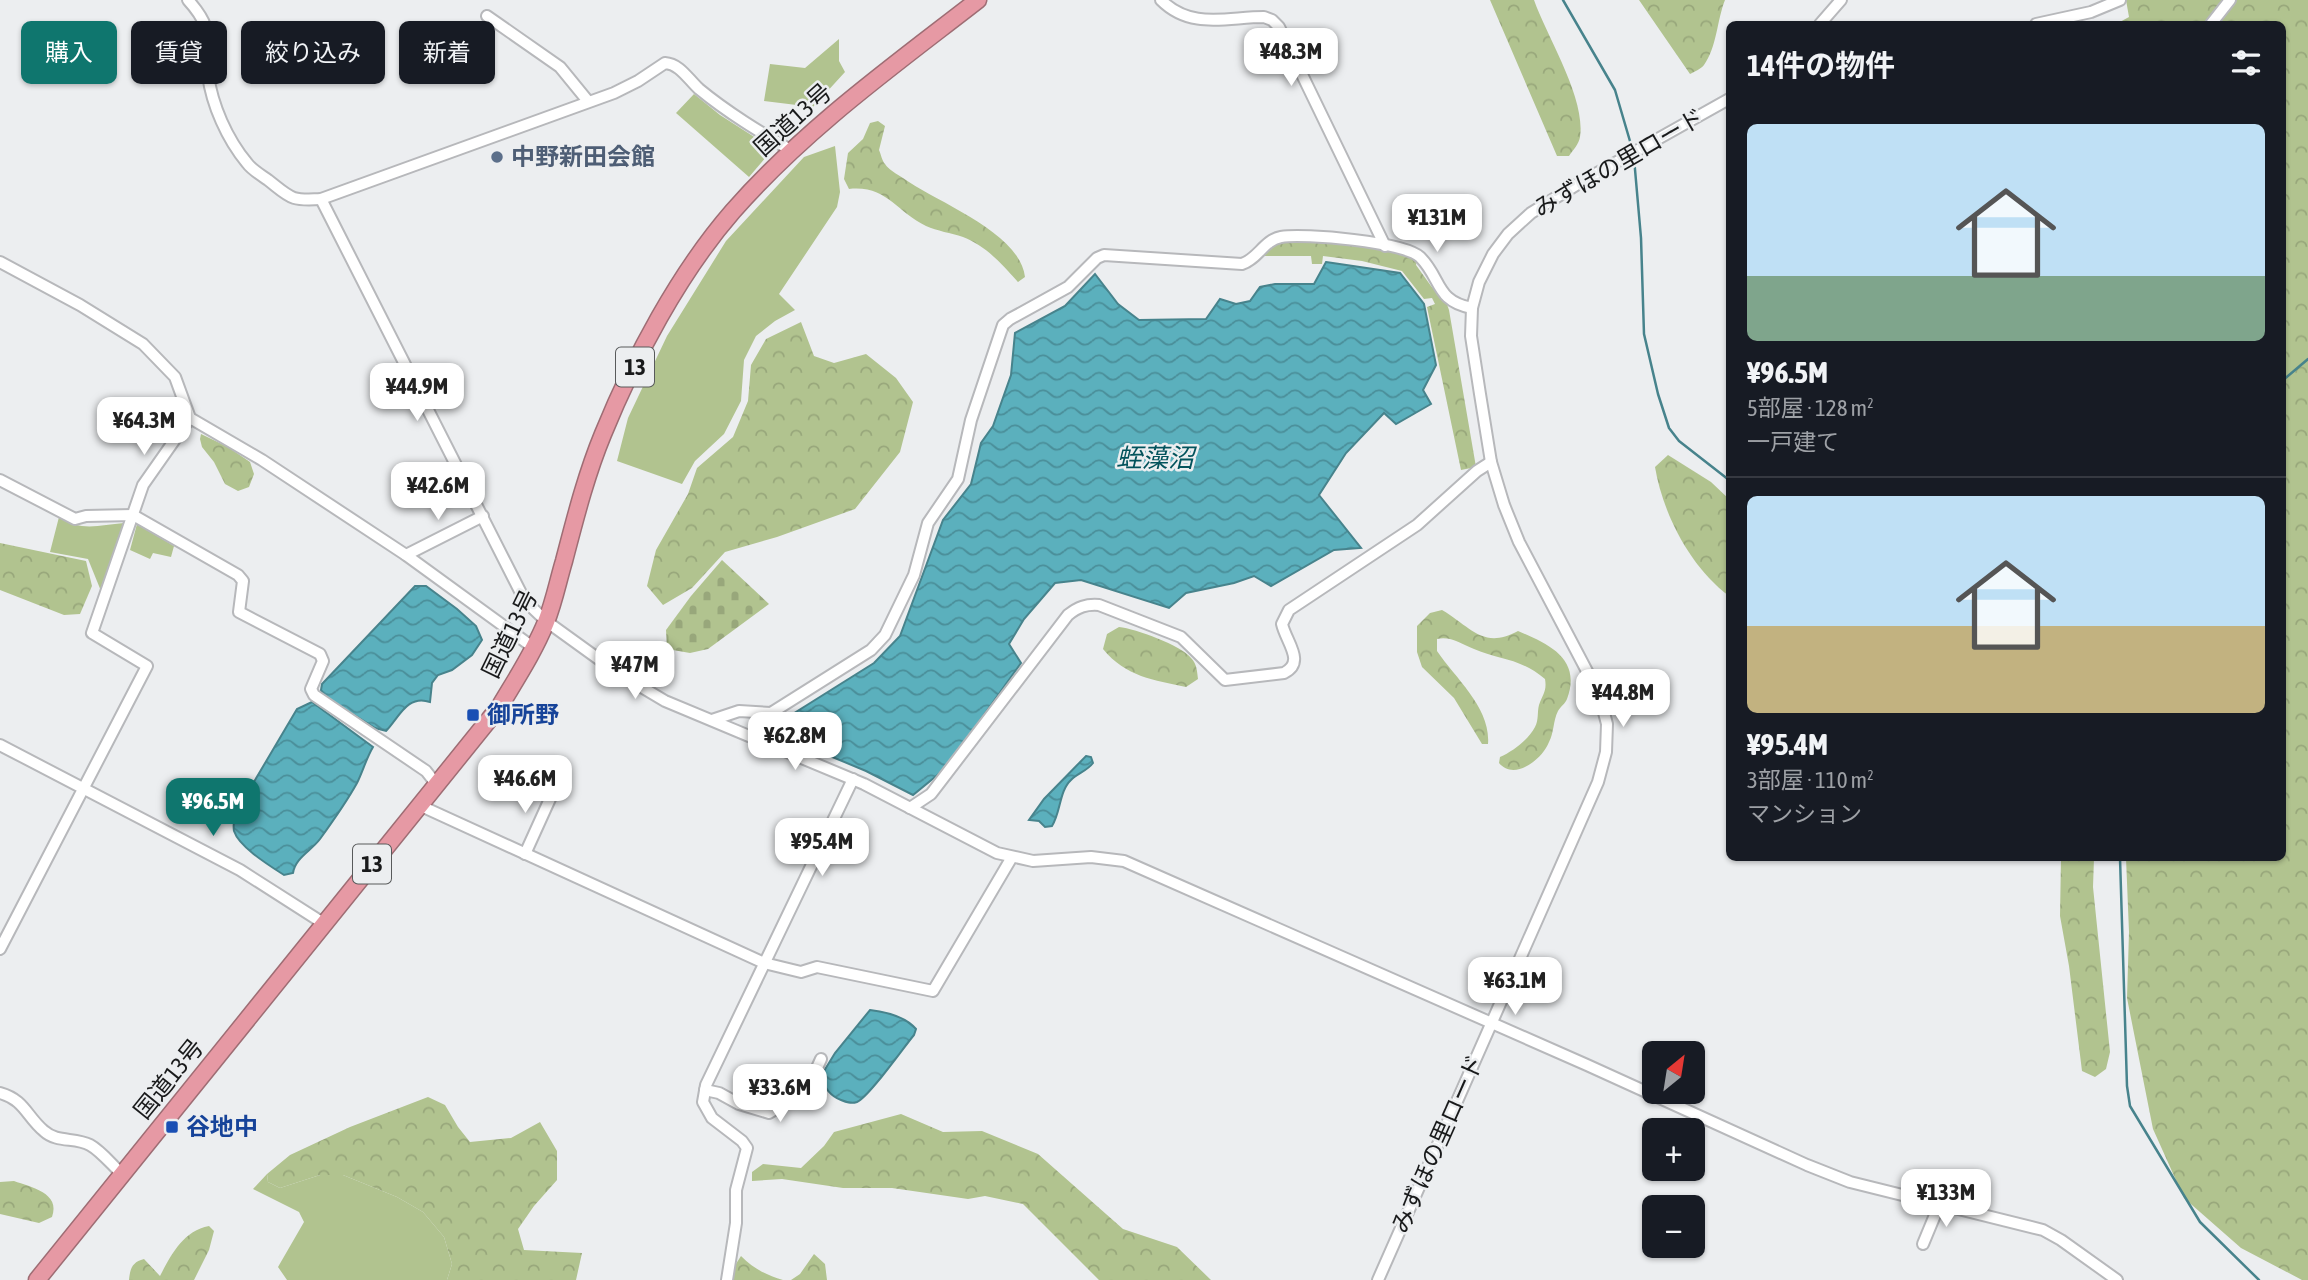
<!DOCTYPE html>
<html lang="ja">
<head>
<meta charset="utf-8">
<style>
  :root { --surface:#171b24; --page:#242831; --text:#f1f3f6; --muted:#9ea1a6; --line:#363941; --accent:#0f766e }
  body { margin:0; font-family:"Asap Condensed","Noto Sans JP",sans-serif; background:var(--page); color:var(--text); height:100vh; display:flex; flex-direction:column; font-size:26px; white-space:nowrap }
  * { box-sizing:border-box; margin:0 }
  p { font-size:23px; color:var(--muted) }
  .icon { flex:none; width:38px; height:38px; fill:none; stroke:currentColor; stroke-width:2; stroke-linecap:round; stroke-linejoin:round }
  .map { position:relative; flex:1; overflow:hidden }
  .details { position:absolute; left:1726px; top:21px; width:560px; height:840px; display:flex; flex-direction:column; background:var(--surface); border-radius:10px; box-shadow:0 2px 5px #0004 }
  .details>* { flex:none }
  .top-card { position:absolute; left:21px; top:21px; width:665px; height:63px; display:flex; gap:14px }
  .needle { width:46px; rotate:30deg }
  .buttons { position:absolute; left:1642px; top:1041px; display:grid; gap:14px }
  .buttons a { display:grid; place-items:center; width:63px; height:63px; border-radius:10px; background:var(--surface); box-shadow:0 2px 5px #0004; font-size:35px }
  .price { position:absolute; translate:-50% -60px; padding:0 16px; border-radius:14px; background:#fff; color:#222; font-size:23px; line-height:46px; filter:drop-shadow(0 2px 4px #0008) }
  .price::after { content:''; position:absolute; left:50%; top:42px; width:21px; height:16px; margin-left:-10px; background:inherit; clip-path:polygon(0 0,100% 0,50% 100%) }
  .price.active { background:var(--accent); color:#fff }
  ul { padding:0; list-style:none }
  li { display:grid; align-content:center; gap:14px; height:371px; padding:0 21px }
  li+li { border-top:2px solid var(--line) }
  li span { display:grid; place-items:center; height:217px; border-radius:10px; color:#555 }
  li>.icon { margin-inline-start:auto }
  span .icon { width:126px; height:126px; fill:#fffc; stroke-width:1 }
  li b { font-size:30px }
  h2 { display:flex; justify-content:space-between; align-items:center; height:84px; padding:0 21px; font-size:30px }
  .pill { padding:0 24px; border-radius:10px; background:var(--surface); box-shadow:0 2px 5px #0004; font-size:24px; line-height:63px }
  .pill.active { background:var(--accent); color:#fff }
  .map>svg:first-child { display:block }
  .grass { fill:#b1c38f }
  .forest { fill:url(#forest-crowns) }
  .cemetery { fill:url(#cemetery-stones) }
  .water { fill:url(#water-waves); stroke:#47838c; stroke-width:2 }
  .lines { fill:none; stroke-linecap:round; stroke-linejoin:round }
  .stream { stroke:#47838c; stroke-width:2.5 }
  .minor-casing { stroke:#b7b8bb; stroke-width:14 }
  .highway-casing { stroke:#9e6d74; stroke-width:19 }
  .minor { stroke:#fff; stroke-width:10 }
  .highway { stroke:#e699a4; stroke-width:16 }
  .service-dot { fill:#5c6f8a; stroke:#eceef0; stroke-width:2.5 }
  .transit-dot { fill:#1a4fb4; stroke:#eceef0; stroke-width:2.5 }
  .labels { text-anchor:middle; stroke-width:5; stroke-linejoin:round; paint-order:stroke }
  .shield { fill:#eceef0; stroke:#585a5b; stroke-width:2 }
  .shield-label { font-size:23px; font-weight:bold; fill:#191a1b }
  .street-label { font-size:24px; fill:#191a1b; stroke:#eceef0 }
  .service-label { font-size:24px; font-weight:bold; fill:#4e5e75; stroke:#eceef0; text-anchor:start }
  .transit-label { font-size:24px; font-weight:bold; fill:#164399; stroke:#eceef0; text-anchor:start }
  .water-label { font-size:26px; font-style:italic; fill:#03535c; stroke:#eceef0 }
</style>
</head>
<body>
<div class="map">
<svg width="2308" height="1280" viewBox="0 0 2308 1280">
  <defs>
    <pattern id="forest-crowns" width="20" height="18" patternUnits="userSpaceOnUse" patternTransform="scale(1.75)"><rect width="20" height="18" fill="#b1c38f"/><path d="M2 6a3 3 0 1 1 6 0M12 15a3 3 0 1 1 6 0" fill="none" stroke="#98a77b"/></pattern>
    <pattern id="cemetery-stones" width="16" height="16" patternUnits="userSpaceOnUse" patternTransform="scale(1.75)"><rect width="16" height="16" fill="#b1c38f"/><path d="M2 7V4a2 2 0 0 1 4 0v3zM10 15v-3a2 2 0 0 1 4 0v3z" fill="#98a77b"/></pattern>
    <pattern id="water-waves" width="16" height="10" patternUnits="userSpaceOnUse" patternTransform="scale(1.75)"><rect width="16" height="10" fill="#5bb0bd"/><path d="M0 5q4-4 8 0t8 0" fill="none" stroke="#4a8e99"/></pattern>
  </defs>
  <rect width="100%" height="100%" fill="#eceef0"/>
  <g class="grass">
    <path d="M839,39V61L845,72L813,107L764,101L770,64L805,68Z"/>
    <path d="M694,94L720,115L773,149L749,177L676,113Z"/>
    <path d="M835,146L840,192L837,207L779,294L795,310L775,321L756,336L744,360L741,401L724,434L695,461L682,484L617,461L628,418L667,336L726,241L804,157Z"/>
    <path d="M59,517C80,532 100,525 124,523L101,591L88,559L50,552Z"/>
    <path d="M137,524L174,546L171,557L153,553L150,559L130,550Z"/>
    <path d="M267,1174L268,1182L280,1188L320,1175H343L397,1197L423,1212L444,1237L452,1264L447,1280H287L278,1267L304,1222L299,1212L253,1189Z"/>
  </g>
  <g class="forest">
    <path d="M1490,0H1534C1547,37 1586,98 1580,137C1579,144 1573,150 1569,156H1557Z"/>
    <path d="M1639,0H1725C1717,20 1717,47 1704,65C1701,69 1694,72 1690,74Z"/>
    <path d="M2126,0H2308V1280H2302L2241,1248L2184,1198L2153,1129L2127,998L2129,932L2126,858H2282V24H2116L2129,17Z"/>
    <path d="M878,121L885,126L879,150C881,154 882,161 885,164C889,170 897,174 903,178C936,202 1020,232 1025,277L1018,282C1002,264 986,246 963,237C951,233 937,231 926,226C896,212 887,185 849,189L844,179L848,153L863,139L870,123Z"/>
    <path d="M1283,240C1323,241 1382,241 1417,260L1416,265C1421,272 1426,279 1431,286C1439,296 1445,296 1449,310L1476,467L1461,470L1427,307L1435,304L1432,298L1424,299L1402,271L1362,261L1323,256L1322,264H1312L1311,256H1261L1274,244Z"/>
    <path d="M801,322L814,356L834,363L866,354L896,378L913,402L900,452L855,509L777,537L725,552L692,588L663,605L647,586L656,550L688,494L697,468L733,437L748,401L751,365L766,339Z"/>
    <path d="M201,434L228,447L250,462L254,474L249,487L238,491L225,484L214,462L202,447L200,439Z"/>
    <path d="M1668,455L1711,482L1729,499V596C1690,567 1663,514 1655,467Z"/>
    <path d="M0,543L86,561L92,586L80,614L64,615L0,590Z"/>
    <path d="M1442,610C1471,627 1483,650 1518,631C1549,644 1582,659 1567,699C1565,704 1561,706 1558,711C1553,721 1554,733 1549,742C1542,760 1514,781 1499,763L1500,757C1513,751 1528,740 1535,727C1539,720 1537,712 1539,705C1543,694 1547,691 1545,679C1520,658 1500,660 1474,649C1461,644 1451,636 1437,639V651C1456,679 1491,708 1488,744H1482L1454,698L1422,667L1417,652V626L1430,613Z"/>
    <path d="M1119,627C1136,629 1181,645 1191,658C1197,664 1197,671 1198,679L1186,687C1154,680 1126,677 1103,649L1107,634Z"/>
    <path d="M2061,858H2094L2093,887L2110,1052L2106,1069L2095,1077L2082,1071L2069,966L2060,916Z"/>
    <path d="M428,1097L445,1105L458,1127L470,1142L511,1138L540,1122L557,1151V1180L534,1206L518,1229L524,1250L582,1253L576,1280H447L452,1264L444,1237L423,1212L397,1197L343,1175H320L280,1188L268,1182L267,1174L290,1155L350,1127Z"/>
    <path d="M901,1114L943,1132L982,1131L1038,1154L1123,1229L1177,1247L1211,1280H1099L1023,1204L985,1196L968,1199L892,1188H843L782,1179L752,1181V1172L763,1164L801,1168L824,1146L834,1132Z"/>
    <path d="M14,1181C31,1187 61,1193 52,1217L39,1223L0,1214V1182Z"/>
    <path d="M209,1226L214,1231L209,1250L194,1280H129C130,1269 132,1262 144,1259L160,1276C171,1255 183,1231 209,1226Z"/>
    <path d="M814,1254L825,1264L827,1280H791L800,1274Z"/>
    <path d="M741,1256C754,1269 766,1275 783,1280H734L732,1270Z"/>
  </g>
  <path class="cemetery" d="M722,560L769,604L708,649L690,653L667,649L666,630L691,596Z"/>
  <g class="water">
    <path d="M1326,262L1400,273L1424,304L1436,365L1423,390L1431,404L1396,424L1384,413L1346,453L1319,495L1361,548L1334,550L1271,586L1254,576L1234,583L1186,593L1169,608L1081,580L1055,583L1024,619L1009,644L1021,663L946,768L913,795L866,771L830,756L780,722L874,663L900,636L943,520L971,484L981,443L993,426L1011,375L1015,333L1065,306L1095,274L1118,304L1139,320L1206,319L1220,299L1236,304L1250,301L1260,287L1275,284H1314Z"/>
    <path d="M415,586H426L457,609L476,626L482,640L472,655L452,670L438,675L432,683L430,702C407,694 399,718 386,731L375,728L324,696L321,690L322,684Z"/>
    <path d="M312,702L373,747C366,759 363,771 357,783C346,803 333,821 320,839C311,851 295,858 293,873L284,875C270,866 239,847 234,831C233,825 234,819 235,814L297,709Z"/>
    <path d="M1086,756L1091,757L1093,763C1087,771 1078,773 1071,780C1059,791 1061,812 1052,826L1045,827L1039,821L1029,820L1044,799Z"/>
    <path d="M870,1010C886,1012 905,1016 916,1029L914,1035C903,1048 869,1097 857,1102C851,1104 846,1102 841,1100C830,1096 824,1087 821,1076L835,1053Z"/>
  </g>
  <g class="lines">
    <g class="stream">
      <path d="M1563,0L1615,90L1632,148"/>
      <path d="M1634,158L1641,238L1644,334L1658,394L1669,428L1679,441L1729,480"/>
      <path d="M2282,381L2308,359"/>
      <path d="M2120,858L2127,1086L2130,1106L2200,1222L2259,1280"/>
    </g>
    <defs>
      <g id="minor">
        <path d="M188,0C216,31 204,38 208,75C212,105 227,139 247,163C252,170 261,175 268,180C291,198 290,201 321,199L614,93L638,81L665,63C680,64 688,79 699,89C728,113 760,132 792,151"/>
        <path d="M1161,0C1191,30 1227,17 1264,17L1272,20L1279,27L1385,246"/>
        <path d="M487,16L560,67L587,100"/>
        <path d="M1820,24L1841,0"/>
        <path d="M2036,24L2091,12L2120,0"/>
        <path d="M2211,24L2230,0"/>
        <path d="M321,199L525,601L546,621L618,673L665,701L864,784L997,853L1033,861L1091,857L1124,861L1587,1065L1807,1165L1850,1182L2043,1230L2061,1240L2117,1280"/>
        <path d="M0,262L80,305L143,344L175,377L190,418L262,460L406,555L534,648"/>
        <path d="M0,480L75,519L86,516L133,515L238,575L243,581L239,612L320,654L323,661L311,689L314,695L426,771L437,785"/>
        <path d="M406,555L483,516"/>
        <path d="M712,720L739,711L771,713L871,650L885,635L914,575L928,523L958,479L971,420L1003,325L1010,319L1068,287L1097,258L1104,255L1242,264C1258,259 1264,240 1281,237C1304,233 1405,242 1420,257C1442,279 1435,301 1472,308"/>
        <path d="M0,745L240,870L323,923"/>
        <path d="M421,806L764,963L801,972L817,967L933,991L1012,857"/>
        <path d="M910,808L931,794L1068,615C1078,607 1086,604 1099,605L1181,637L1225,680L1284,673C1306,662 1286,642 1282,624L1289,610L1417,525L1477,471L1491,462"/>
        <path d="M525,854L554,790"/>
        <path d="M0,949L147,666L92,633L143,485L190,418"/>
        <path d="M705,1090L719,1093L739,1104L769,1113L807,1090L821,1059"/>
        <path d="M0,1093C25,1100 26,1116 44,1131C57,1143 75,1137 90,1145C101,1151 112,1165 122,1174"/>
        <path d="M1923,1244L1940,1203"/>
        <path d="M727,1280L736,1223V1190L747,1148L742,1141L712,1118L703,1102L706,1085L853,779"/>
        <path d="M1378,1280L1598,782L1606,752L1607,724L1599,694L1519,542L1504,505L1491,462L1480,394L1471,336L1472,308L1479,282L1493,254L1508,234L1531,213L1581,182L1729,99"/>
      </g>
      <path id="highway" d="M37,1280L500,706C516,679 534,652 546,622C554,602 558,581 564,561C575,519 586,475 603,434C634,358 679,273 733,211C805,129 893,66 978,0"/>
    </defs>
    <use href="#minor" class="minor-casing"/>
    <use href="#highway" class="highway-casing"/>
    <use href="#minor" class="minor"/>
    <use href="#highway" class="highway"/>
  </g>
  <circle class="service-dot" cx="497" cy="157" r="7"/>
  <g class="transit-dot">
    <rect x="466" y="708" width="14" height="14" rx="3.5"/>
    <rect x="165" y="1120" width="14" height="14" rx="3.5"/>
  </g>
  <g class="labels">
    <g class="shield">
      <rect x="616" y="347.5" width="38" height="39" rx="5"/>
      <rect x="353" y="844.5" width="38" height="39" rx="5"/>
    </g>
    <g class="shield-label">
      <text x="635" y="375">13</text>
      <text x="372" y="872">13</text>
    </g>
    <g class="street-label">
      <text transform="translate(793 120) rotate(-42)" y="8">国道13号</text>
      <text transform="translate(1619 163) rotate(-30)" y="8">みずほの里ロード</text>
      <text transform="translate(510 634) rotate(-64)" y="8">国道13号</text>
      <text transform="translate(169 1079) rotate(-51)" y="8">国道13号</text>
      <text transform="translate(1438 1144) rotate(-66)" y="8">みずほの里ロード</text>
    </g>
    <g class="service-label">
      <text x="511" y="165">中野新田会館</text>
    </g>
    <g class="transit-label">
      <text x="487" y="723">御所野</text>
      <text x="186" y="1135">谷地中</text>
    </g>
    <g class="water-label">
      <text x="1155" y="467">蛭藻沼</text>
    </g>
  </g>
</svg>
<div class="buttons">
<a><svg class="needle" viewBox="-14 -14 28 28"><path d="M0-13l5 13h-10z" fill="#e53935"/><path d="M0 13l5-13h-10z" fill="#9ea1a6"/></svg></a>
<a>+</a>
<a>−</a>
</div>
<b class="price" style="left:1291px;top:88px">¥48.3M</b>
<b class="price" style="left:1437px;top:254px">¥131M</b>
<b class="price" style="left:417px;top:423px">¥44.9M</b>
<b class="price" style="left:144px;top:457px">¥64.3M</b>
<b class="price" style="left:438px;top:522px">¥42.6M</b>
<b class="price" style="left:635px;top:701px">¥47M</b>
<b class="price" style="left:1623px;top:729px">¥44.8M</b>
<b class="price" style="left:795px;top:772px">¥62.8M</b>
<b class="price" style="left:525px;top:815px">¥46.6M</b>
<b class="price active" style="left:213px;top:838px">¥96.5M</b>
<b class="price" style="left:822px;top:878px">¥95.4M</b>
<b class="price" style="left:1515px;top:1017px">¥63.1M</b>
<b class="price" style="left:780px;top:1124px">¥33.6M</b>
<b class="price" style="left:1946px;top:1229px">¥133M</b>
<div class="top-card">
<a class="pill active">購入</a>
<a class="pill">賃貸</a>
<a class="pill">絞り込み</a>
<a class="pill">新着</a>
</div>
<section class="details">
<h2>14件の物件<svg class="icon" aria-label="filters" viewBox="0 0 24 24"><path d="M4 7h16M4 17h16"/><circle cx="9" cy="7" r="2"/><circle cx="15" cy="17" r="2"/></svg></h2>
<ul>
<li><span style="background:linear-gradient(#bfe0f5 70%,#7fa58c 0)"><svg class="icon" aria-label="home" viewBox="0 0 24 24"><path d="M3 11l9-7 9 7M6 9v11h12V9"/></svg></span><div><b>¥96.5M</b><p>5部屋 · 128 m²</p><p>一戸建て</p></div></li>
<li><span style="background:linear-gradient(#bfe0f5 60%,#c2b280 0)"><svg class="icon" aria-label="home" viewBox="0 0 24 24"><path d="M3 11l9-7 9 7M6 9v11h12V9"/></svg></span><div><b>¥95.4M</b><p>3部屋 · 110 m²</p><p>マンション</p></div></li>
</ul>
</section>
</div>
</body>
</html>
